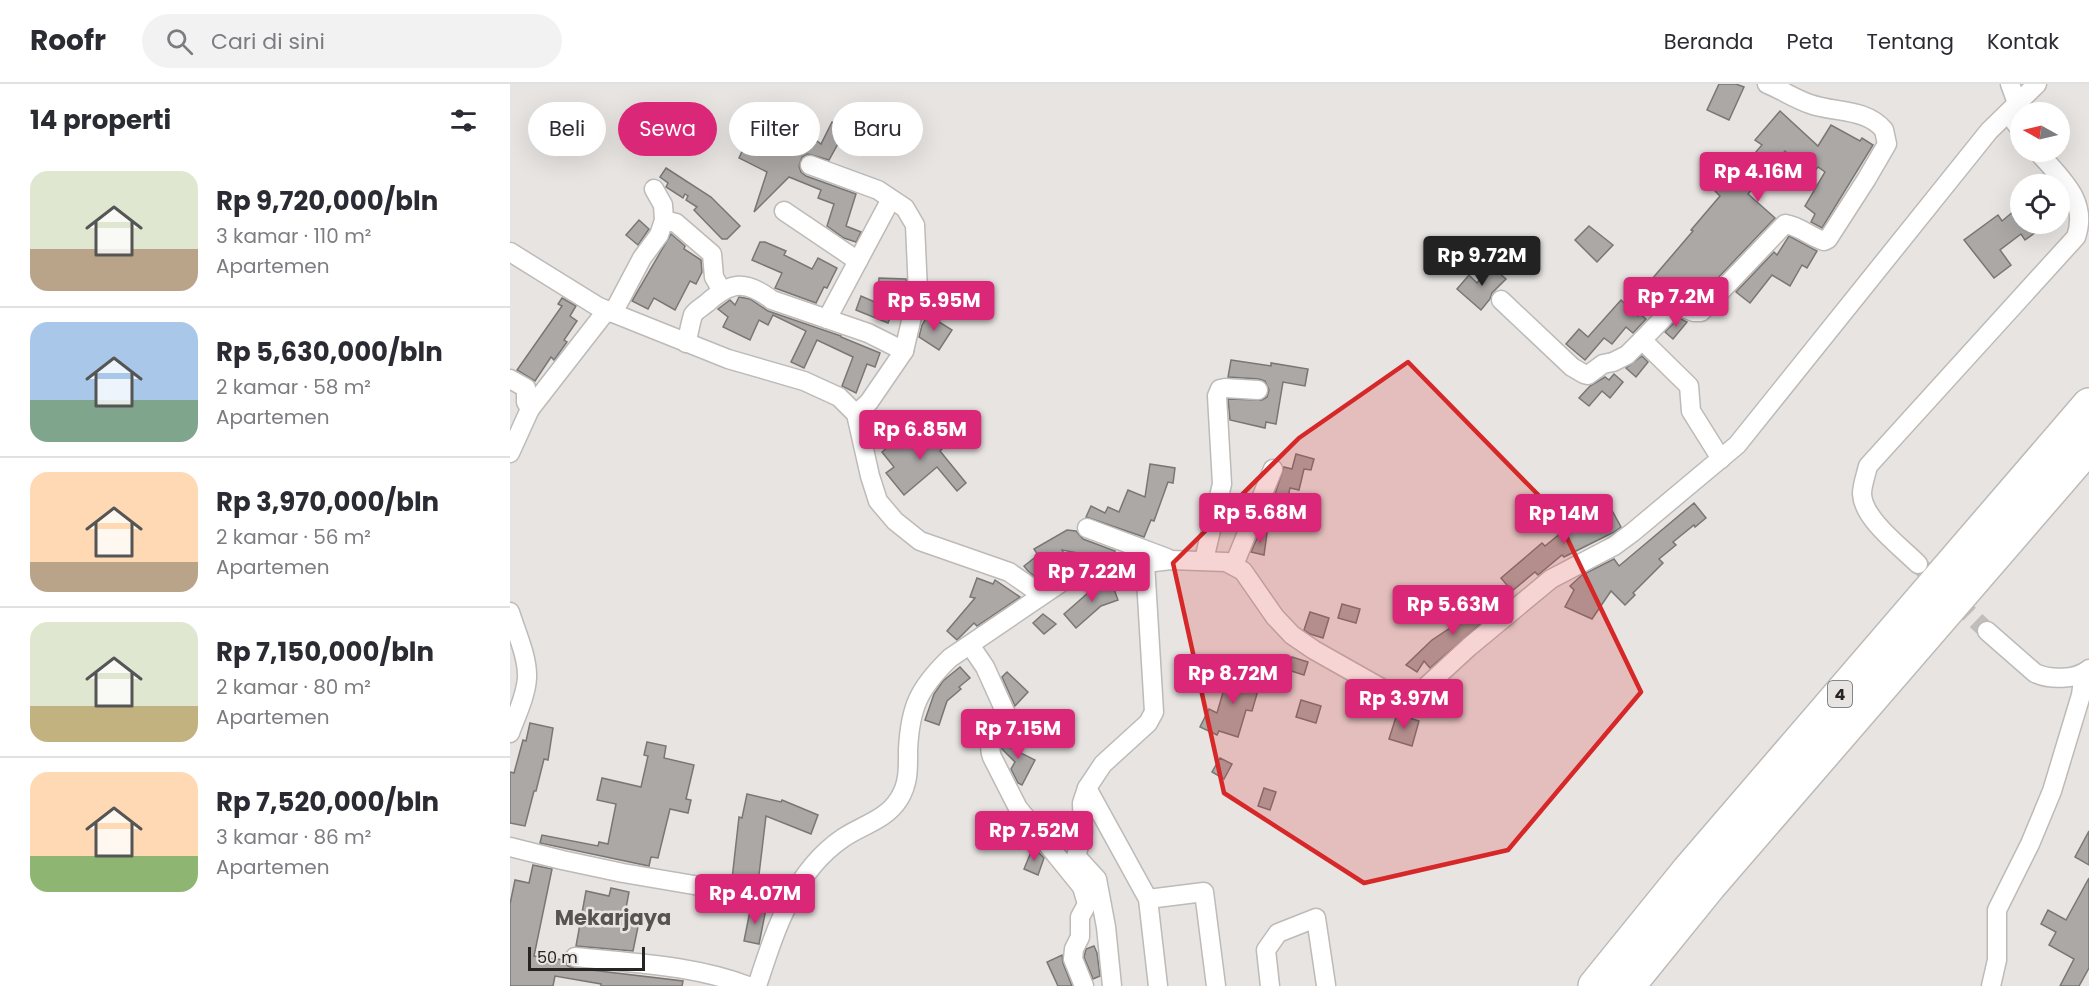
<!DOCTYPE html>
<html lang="id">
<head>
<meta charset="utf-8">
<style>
  :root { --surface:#fff; --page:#f2f2f3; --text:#2b2b33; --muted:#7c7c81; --line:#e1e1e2; --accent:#db2777 }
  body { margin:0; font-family:Poppins,sans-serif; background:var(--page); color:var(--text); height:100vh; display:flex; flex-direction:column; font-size:22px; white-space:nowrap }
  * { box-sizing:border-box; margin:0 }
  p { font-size:20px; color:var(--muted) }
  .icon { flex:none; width:33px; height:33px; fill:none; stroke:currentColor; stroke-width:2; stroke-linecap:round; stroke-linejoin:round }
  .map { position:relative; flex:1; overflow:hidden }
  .drawer { display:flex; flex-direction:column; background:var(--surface); width:510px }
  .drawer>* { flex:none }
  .hud { position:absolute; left:18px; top:18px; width:570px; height:54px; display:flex; gap:12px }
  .needle { width:39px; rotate:278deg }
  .buttons { position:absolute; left:1500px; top:18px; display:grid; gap:12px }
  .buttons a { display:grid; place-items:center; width:60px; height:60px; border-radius:50%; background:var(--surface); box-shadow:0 6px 24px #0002; font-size:30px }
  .scale { position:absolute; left:18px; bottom:15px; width:117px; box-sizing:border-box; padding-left:6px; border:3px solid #262524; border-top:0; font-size:16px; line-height:21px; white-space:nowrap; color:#262524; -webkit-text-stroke:4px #e7e4e1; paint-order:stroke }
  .price { position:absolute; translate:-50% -51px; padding:0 14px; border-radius:6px; background:var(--accent); color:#fff; font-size:20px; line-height:39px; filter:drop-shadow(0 2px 3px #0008) }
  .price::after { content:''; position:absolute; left:50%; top:36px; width:18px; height:14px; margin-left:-9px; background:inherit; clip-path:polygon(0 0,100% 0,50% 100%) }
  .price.active { background:#222; color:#fff }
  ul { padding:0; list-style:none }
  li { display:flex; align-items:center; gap:18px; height:150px; padding:0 30px }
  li+li { border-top:2px solid var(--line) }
  li span { display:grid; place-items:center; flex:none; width:168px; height:120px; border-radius:18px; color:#555 }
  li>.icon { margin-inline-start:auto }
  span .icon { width:72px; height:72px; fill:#fffc; stroke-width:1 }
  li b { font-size:26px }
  h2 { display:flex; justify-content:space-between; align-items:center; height:72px; padding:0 30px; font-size:26px }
  .tag { padding:0 21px; border-radius:27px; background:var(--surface); box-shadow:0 6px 24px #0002; font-size:21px; line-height:54px }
  .tag.active { background:var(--accent); color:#fff }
  header { display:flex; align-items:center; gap:36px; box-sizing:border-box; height:84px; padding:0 30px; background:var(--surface); border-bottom:2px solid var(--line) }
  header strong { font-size:28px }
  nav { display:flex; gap:33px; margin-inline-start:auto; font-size:21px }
  .search { width:420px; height:54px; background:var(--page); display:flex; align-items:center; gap:15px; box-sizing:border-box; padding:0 21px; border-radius:33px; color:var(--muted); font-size:22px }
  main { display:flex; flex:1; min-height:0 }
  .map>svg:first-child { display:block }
  .building { fill:#aba8a6; stroke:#797674; stroke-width:1.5 }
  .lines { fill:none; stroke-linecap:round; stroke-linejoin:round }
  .minor-tunnel { stroke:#c0bebb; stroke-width:18; stroke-dasharray:18 9; stroke-linecap:butt }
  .minor-casing { stroke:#bdbab7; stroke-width:21 }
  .motorway-casing { stroke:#bdbab7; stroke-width:36 }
  .minor { stroke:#fff; stroke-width:18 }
  .motorway { stroke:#fff; stroke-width:33 }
  .marked { fill:#d62828; fill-opacity:0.2; stroke:#d62828; stroke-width:4.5; stroke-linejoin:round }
  .labels { text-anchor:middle; stroke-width:5; stroke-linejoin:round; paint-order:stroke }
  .shield { fill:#e7e4e1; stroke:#605e5d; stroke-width:1.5 }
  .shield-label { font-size:16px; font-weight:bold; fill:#262524 }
  .quarter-label { font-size:21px; font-weight:bold; fill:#565351; stroke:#e7e4e1 }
</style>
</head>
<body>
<header>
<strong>Roofr</strong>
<div class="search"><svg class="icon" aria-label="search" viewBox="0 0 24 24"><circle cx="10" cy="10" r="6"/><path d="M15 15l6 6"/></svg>Cari di sini</div>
<nav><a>Beranda</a><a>Peta</a><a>Tentang</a><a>Kontak</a></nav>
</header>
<main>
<section class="drawer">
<h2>14 properti<svg class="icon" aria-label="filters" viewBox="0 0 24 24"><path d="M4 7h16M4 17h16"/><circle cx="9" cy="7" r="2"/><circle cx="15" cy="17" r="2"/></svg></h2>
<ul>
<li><span style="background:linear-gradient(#dfe7d0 65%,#b9a48a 0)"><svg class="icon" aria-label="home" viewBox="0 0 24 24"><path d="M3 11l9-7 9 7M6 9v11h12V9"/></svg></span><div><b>Rp 9,720,000/bln</b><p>3 kamar · 110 m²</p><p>Apartemen</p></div></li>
<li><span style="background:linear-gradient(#a9c7e8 65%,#7fa58c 0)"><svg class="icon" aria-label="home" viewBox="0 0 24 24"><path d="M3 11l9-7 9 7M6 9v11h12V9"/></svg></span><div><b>Rp 5,630,000/bln</b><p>2 kamar · 58 m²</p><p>Apartemen</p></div></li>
<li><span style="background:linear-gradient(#ffd9b3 75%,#b9a48a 0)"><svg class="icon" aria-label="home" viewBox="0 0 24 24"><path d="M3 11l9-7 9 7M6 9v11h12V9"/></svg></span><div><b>Rp 3,970,000/bln</b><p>2 kamar · 56 m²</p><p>Apartemen</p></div></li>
<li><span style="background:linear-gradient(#dfe7d0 70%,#c2b280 0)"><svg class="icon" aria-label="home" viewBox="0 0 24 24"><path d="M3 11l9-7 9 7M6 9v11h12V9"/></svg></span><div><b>Rp 7,150,000/bln</b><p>2 kamar · 80 m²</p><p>Apartemen</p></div></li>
<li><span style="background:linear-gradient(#ffd9b3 70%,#8fb573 0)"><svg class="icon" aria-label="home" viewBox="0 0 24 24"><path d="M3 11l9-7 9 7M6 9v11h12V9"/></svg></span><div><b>Rp 7,520,000/bln</b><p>3 kamar · 86 m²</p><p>Apartemen</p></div></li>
</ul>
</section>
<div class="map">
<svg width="1579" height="902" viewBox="0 0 1579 902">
  <rect width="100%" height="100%" fill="#e7e4e1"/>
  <g class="building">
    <path d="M1209,0H1226L1234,3L1219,36L1197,26Z"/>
    <path d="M259,20L311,60L322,38L336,45L319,76L298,70L292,73L289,82L291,88L296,92L346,110L336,142L351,148L346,158L334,154L317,142L324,120L308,114L311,106L279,93L244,128L257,88L229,74L236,59L245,64L262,41L250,32Z"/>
    <path d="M1270,27L1308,62L1321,41L1350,57L1352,54L1363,61L1312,144L1301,138L1305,130L1295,122L1315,88L1308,83L1302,90L1275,67L1238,110L1265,134L1262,137L1186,217L1163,210L1156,204L1155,205L1142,195L1183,147L1181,146L1210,112L1195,97L1213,77L1227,89L1231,85L1252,61L1245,56Z"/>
    <path d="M156,84L201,113L230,142L217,155H212L184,126L187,123L176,116L178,112L175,110L173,114L156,103L158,99L150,93Z"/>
    <path d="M1510,122V140H1537L1515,156L1511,150L1490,166L1501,181L1484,194L1454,156L1488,131L1492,137Z"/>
    <path d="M129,136L139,145L128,161L116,151Z"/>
    <path d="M1079,142L1103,161L1087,178L1065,156Z"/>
    <path d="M161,150L175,162L174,165L191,176L192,188L186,200L180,197L165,226L144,214L138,225L122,217Z"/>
    <path d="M1279,152L1307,167L1297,184L1292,181L1280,202L1262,191L1240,219L1226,208L1264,168L1267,171Z"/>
    <path d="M250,158H255L276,167L274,171L302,185L308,174L327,184L317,204L314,203L306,219L265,204L272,189L242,176Z"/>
    <path d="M981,182L996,195L982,209L980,215L971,226L947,205L959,191L967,199Z"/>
    <path d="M369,194L396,195L397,206L394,217L387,216L378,239L346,226L351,212L367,219Z"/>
    <path d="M229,213L240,215L258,227L331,252V253L370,269L365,283L357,280L346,309L332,302L343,273L307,256L294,284L281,278L296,247L263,231L258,241L249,236L240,256L213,243L218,233L208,225L220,216L225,221Z"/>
    <path d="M52,214L66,222L60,232L67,237L54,256L57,258L47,272L44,276L41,273L25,297L7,286L52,222L48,220Z"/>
    <path d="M1111,216L1128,232L1130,230L1136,235L1123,249L1116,243L1102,260L1094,254L1075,276L1056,260L1069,245L1078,253Z"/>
    <path d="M418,231L442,246L429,266L409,253L412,241Z"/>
    <path d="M1169,234L1177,238L1163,255L1155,248Z"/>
    <path d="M1132,272L1138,278L1126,293L1116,284Z"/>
    <path d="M721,276L761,282V279L798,285L795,302L773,298L766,340L756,338L755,344L720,336L718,315L752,316L757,313L759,306L755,297L749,295L718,293Z"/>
    <path d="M1104,290L1113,298L1100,314L1092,307L1079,322L1069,314L1080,302L1095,293L1099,296Z"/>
    <path d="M418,340L436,361L430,367L456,399L447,407L427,383L394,411L376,389L384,383L372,368L386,356L392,363Z"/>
    <path d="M786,370L804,375L801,386L794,385L789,406L780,404L775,426L761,422L774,383L782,385Z"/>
    <path d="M640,380L665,384L663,399L658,398L644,437L641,436L634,453L576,433L581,422L595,429L598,423L609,428L618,406L635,413Z"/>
    <path d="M1184,419L1196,434L1185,443L1184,441L1163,458L1166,461L1149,475L1153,479L1123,509L1125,511L1115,521L1101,507L1082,535L1055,523L1064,506L1060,502L1072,491L1104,475L1109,482Z"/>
    <path d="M1099,421L1111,443L1104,448L1054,473L1052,471L1028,491L1025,488L1002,507L991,494L1032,459L1035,462L1062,440Z"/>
    <path d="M557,446L566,447L573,455L605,467V471L589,473L552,466L559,479L532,498L518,487L514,482L528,471L524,465Z"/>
    <path d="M750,448L757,449L754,471L741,468Z"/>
    <path d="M467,494L483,500L485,496L510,513L467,542L464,539L447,556L437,547L465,514L460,513Z"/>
    <path d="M601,497L608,516L591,522L566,544L554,530L586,502Z"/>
    <path d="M980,512L989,524L920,584L914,577L907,588L896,581L922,556L964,528L962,525Z"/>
    <path d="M832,520L850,525L846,539L828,534Z"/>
    <path d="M800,528L819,534L813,554L800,550L794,546Z"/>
    <path d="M533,530L546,540L534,550L523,539Z"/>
    <path d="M782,573L798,578L794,591L778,586Z"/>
    <path d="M450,583L460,594L449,603L451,605L437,617L429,641L415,636L424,610L433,597Z"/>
    <path d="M497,588L518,608L505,622L492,593Z"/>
    <path d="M719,588L751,596L742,627L736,626L728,653L709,647L707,651L690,643L699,625L707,629Z"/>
    <path d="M791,616L811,622L806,639L786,633Z"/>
    <path d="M887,630L909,637L902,662L879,655Z"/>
    <path d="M20,639L43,644L38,676L34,675L26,707H24L15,742L0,739V688L4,689L13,656L16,657Z"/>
    <path d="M500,647L506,652L497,662L525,676L512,701L508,699L501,685L505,678L492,665L493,656Z"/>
    <path d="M137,658L156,662L154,674L184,681L176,715L181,716L178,729L160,725L148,774L141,773L139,782L30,759L32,751L88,762L89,758L98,760L106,720L87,716L92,694L131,703L138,672L134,671Z"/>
    <path d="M710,674L722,680L714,695L702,688Z"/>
    <path d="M754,704L766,708L760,726L748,722Z"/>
    <path d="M237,710L271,718L272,716L308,731L301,750L256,732L248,799L222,795L229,733L232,734Z"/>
    <path d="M1579,747V781L1565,773Z"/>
    <path d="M523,763L534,774L528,791L514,785Z"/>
    <path d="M23,781L42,785L24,872L54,876L58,882L64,884L173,897L172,902H91V900L45,892L43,902H0V820L5,796L19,799Z"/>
    <path d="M1579,794V884L1569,902H1550L1564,875L1539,861L1546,848L1531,840L1538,826L1556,836Z"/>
    <path d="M101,804L119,808L114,835L129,838L123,867L66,862L76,807L99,812Z"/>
    <path d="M241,822L256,825L249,860L234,857Z"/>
    <path d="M584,862L587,869L590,892L583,895L574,873L576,865Z"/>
    <path d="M552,871L553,879L562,902H548L537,878Z"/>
  </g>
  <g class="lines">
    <path class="minor-tunnel" d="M1408,480L1477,547"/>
    <defs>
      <g id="minor">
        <path d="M1500,0L1507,19"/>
        <path d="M1498,29L1510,45"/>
        <path d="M300,81L368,106L395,124L405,141L408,207L394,267L359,318L346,330"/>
        <path d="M274,127L348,177"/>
        <path d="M154,136L166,139L202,170L204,193L212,207"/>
        <path d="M0,168L87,222L103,229L218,275L294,297L329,313L346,330L360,392L368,417L385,437L410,457L499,488L532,511"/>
        <path d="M991,216L1062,283L1074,290L1078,291L1093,280L1103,278L1117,271L1132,256"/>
        <path d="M103,229L132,174L149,151L154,136L153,121L144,105"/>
        <path d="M317,235L381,115"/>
        <path d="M176,259C179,250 180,240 183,231C186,226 192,223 197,219C221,197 236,196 262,216L358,249L394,267"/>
        <path d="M0,295L16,304V318L20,325L97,226"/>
        <path d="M0,369L20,325"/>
        <path d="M1211,375L1181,327L1179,302L1132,256L1166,221L1184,228H1191L1275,140C1290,142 1300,153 1314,157L1318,155L1356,96L1377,60L1374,46C1356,24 1325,29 1300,20C1285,15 1272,6 1257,0"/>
        <path d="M577,444L657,474"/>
        <path d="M694,476L712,400L707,312L710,305L715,304L748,306"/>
        <path d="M635,479L644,628L638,639L593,680L577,704L638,815L648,902"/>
        <path d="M1408,480C1391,463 1353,435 1352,410C1352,401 1356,391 1358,382L1566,153C1579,116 1550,94 1528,68"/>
        <path d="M724,481L763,385"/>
        <path d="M0,528C6,548 18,573 17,594C16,612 6,632 0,649"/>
        <path d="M1477,547L1525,589C1540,596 1566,596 1579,585"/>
        <path d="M460,561L475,583L498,634C486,645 476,656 482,673L508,724L572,803L577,820L570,833V853L564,865L563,875L574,902"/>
        <path d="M577,704L572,719L573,749L566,772L587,795L596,843L602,902"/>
        <path d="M0,763L52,776L113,789L278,817"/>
        <path d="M638,815L694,808L706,902"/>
        <path d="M65,873C122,879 183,881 238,902"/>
        <path d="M247,902C265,847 283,788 333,754C352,741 376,736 389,715C399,699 398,684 398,666C400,623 409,604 440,574L568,487L661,476L716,478L733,487L765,533L782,551L804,566L873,605L888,611L909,609L959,563L1041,495L1104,462L1123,448L1227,361L1479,47L1527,0"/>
        <path d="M760,902L756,866L768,849L806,834L816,901"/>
        <path d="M1481,902L1487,876V826L1520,760L1542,707L1571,611L1574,589"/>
      </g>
      <g id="motorway">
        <path d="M1085,902L1179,786L1579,321"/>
        <path d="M1118,902L1199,802L1579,362"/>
      </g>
    </defs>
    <use href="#minor" class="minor-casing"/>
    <use href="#motorway" class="motorway-casing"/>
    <use href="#minor" class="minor"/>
    <use href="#motorway" class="motorway"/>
  </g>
  <path class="marked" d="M898,278L1044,427L1131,608L998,766L854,799L714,709L663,479L789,354Z"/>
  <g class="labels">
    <rect class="shield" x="1318" y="597" width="24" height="26" rx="4.5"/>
    <g class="shield-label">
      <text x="1330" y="616">4</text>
    </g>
    <g class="quarter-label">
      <text x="103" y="841">Mekarjaya</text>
    </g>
  </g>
</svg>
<div class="buttons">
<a><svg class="needle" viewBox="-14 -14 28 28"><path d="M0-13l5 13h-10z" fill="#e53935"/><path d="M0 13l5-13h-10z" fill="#7c7c81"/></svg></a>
<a><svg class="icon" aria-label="locate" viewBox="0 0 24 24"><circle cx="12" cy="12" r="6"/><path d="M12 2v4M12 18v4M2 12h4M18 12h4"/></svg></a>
</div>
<div class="scale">50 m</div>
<b class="price" style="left:1248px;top:119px">Rp 4.16M</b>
<b class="price active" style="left:972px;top:203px">Rp 9.72M</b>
<b class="price" style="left:1166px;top:244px">Rp 7.2M</b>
<b class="price" style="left:424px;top:248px">Rp 5.95M</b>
<b class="price" style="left:410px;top:377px">Rp 6.85M</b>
<b class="price" style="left:750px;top:460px">Rp 5.68M</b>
<b class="price" style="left:1054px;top:461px">Rp 14M</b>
<b class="price" style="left:582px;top:519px">Rp 7.22M</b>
<b class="price" style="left:943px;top:552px">Rp 5.63M</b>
<b class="price" style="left:723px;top:621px">Rp 8.72M</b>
<b class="price" style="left:894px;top:646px">Rp 3.97M</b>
<b class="price" style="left:508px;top:676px">Rp 7.15M</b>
<b class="price" style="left:524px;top:778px">Rp 7.52M</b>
<b class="price" style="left:245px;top:841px">Rp 4.07M</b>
<div class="hud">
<a class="tag">Beli</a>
<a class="tag active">Sewa</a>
<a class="tag">Filter</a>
<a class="tag">Baru</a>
</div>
</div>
</main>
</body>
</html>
